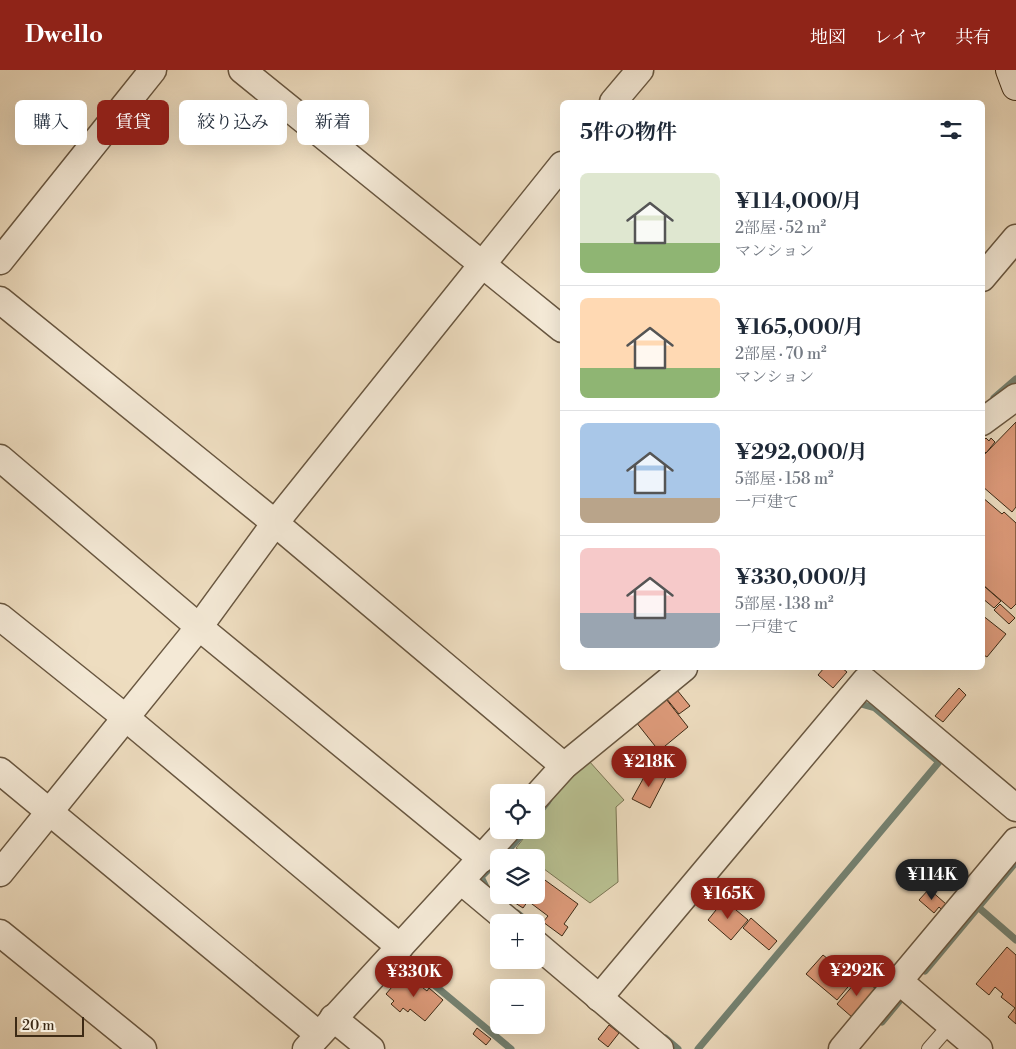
<!DOCTYPE html>
<html lang="ja">
<head>
<meta charset="utf-8">
<style>
  :root { --surface:#fff; --page:#f2f2f3; --text:#1f2937; --muted:#747a83; --line:#e0e1e3; --accent:#8f2418 }
  body { margin:0; font-family:"Libre Bodoni","Noto Serif JP",serif; background:var(--page); color:var(--text); height:100vh; display:flex; flex-direction:column; font-size:19px; white-space:nowrap }
  * { box-sizing:border-box; margin:0 }
  p { font-size:16px; color:var(--muted) }
  .icon { flex:none; width:28px; height:28px; fill:none; stroke:currentColor; stroke-width:2; stroke-linecap:round; stroke-linejoin:round }
  .map { position:relative; flex:1; overflow:hidden }
  .side { position:absolute; left:560px; top:30px; width:425px; height:570px; display:flex; flex-direction:column; background:var(--surface); border-radius:8px; box-shadow:0 5px 20px #0002 }
  .side>* { flex:none }
  .banner { position:absolute; left:15px; top:30px; width:470px; height:45px; display:flex; gap:10px }
  .fabs { position:absolute; left:490px; top:714px; display:grid; gap:10px }
  .fabs a { display:grid; place-items:center; width:55px; height:55px; border-radius:8px; background:var(--surface); box-shadow:0 5px 20px #0002; font-size:25px }
  .scale { position:absolute; left:15px; bottom:12px; width:69px; box-sizing:border-box; padding-left:5px; border:2px solid #3d2a15; border-top:0; font-size:14px; line-height:18px; white-space:nowrap; color:#3d2a15; -webkit-text-stroke:4px #f4e9d6; paint-order:stroke }
  .price { position:absolute; translate:-50% -42px; padding:0 11px; border-radius:18px; background:var(--accent); color:#fff; font-size:16px; line-height:32px; filter:drop-shadow(0 1px 2px #0008) }
  .price::after { content:''; position:absolute; left:50%; top:30px; width:15px; height:11px; margin-left:-8px; background:inherit; clip-path:polygon(0 0,100% 0,50% 100%) }
  .price.current { background:#222; color:#fff }
  ul { padding:0; list-style:none }
  li { display:flex; align-items:center; gap:15px; height:125px; padding:0 20px }
  li+li { border-top:1px solid var(--line) }
  li span { display:grid; place-items:center; flex:none; width:140px; height:100px; border-radius:8px; color:#555 }
  li>.icon { margin-inline-start:auto }
  span .icon { width:60px; height:60px; fill:#fffc; stroke-width:1 }
  li b { font-size:21px }
  h2 { display:flex; justify-content:space-between; align-items:center; height:60px; padding:0 20px; font-size:21px }
  .chip { padding:0 18px; border-radius:8px; background:var(--surface); box-shadow:0 5px 20px #0002; font-size:18px; line-height:45px }
  .chip.current { background:var(--accent); color:#fff }
  header { display:flex; align-items:center; gap:30px; box-sizing:border-box; height:70px; padding:0 25px; background:var(--accent); color:#fff }
  header strong { font-size:24px }
  nav { display:flex; gap:28px; margin-inline-start:auto; font-size:18px }
  .map>svg:first-child { display:block }
  .green { fill:#b9c192; stroke:#7b7654 }
  .lines { fill:none; stroke-linecap:round; stroke-linejoin:round }
  .stream { stroke:#748272; stroke-width:7 }
  .building { fill:#de9b7b; stroke:#3d2a15 }
  .lane-casing { stroke:#695740; stroke-width:16 }
  .street-casing { stroke:#695740; stroke-width:29 }
  .secondary-casing { stroke:#3d2a15; stroke-width:30 }
  .lane { stroke:#f4e9d6; stroke-width:14 }
  .street { stroke:#f4e9d6; stroke-width:26 }
  .secondary { stroke:#f4e9d6; stroke-width:28 }
</style>
</head>
<body>
<header>
<strong>Dwello</strong>
<nav><a>地図</a><a>レイヤ</a><a>共有</a></nav>
</header>
<div class="map">
<svg width="1016" height="979" viewBox="0 0 1016 979">
  <rect width="100%" height="100%" fill="#eeddc0"/>
  <filter id="stains"><feTurbulence type="fractalNoise" baseFrequency=".004" numOctaves="4"/><feColorMatrix values="0 0 0 0 .2 0 0 0 0 .09 0 0 0 0 .02 0 0 0 .5 -.17"/></filter>
  <radialGradient id="worn" r=".72"><stop offset=".6" stop-color="#630" stop-opacity="0"/><stop offset="1" stop-color="#630" stop-opacity=".3"/></radialGradient>
  <path class="green" d="M589,691L624,730L616,737L618,812L590,833L536,793V788L529,787L516,778L530,760H536V751L569,708Z"/>
  <g class="lines">
    <g class="stream">
      <path d="M994,328L1016,309"/>
      <path d="M536,746L548,731"/>
      <path d="M501,788L526,760"/>
      <path d="M487,819L481,807L499,789"/>
      <path d="M978,837L1016,870"/>
      <path d="M517,843L528,852"/>
      <path d="M403,889L511,979"/>
      <path d="M925,901L1016,792"/>
      <path d="M882,952L901,929"/>
      <path d="M665,968L678,979"/>
      <path d="M698,979L939,692L875,638L861,634"/>
    </g>
  </g>
  <g class="building">
    <path d="M1016,352V437L1012,442L982,416V387Z"/>
    <path d="M986,368L989,371L991,368L995,372L986,383L982,379V372Z"/>
    <path d="M982,427L1002,444L1004,442L1016,453V534L1011,539L982,514Z"/>
    <path d="M985,517L1001,531L994,538L982,528V520Z"/>
    <path d="M1000,534L1015,548L1009,554L994,540Z"/>
    <path d="M982,545L1006,564L987,587L982,584Z"/>
    <path d="M824,598H842L847,602L833,618L818,605Z"/>
    <path d="M959,618L966,625L943,652L935,646Z"/>
    <path d="M677,620L690,636L679,644L666,628Z"/>
    <path d="M666,629L688,657L659,681L636,652Z"/>
    <path d="M649,698L666,707L650,738L632,729Z"/>
    <path d="M538,805L578,834L564,854L568,857L562,866L543,852L548,846L528,831L523,838L512,831L516,825H536V808Z"/>
    <path d="M711,808L727,822L714,837L699,823Z"/>
    <path d="M929,819L946,834L942,840L939,837L934,843L919,830Z"/>
    <path d="M724,830L748,850L731,870L708,850Z"/>
    <path d="M751,848L777,871L769,880L743,858Z"/>
    <path d="M1007,877L1016,885V954L1008,947L1015,938L1001,927L1003,924L995,917L989,925L976,914Z"/>
    <path d="M823,885L833,893L836,889L849,901L846,904L853,911L837,930L806,904Z"/>
    <path d="M404,903L427,921L429,918L443,930L425,951L410,939L408,942L403,938L400,942L391,934L394,931L386,924Z"/>
    <path d="M861,906L877,920L853,948L837,934Z"/>
    <path d="M609,955L619,963L608,977L598,969Z"/>
    <path d="M477,958L491,969L486,975L473,964Z"/>
  </g>
  <g class="lines">
    <defs>
      <path id="lane" d="M929,979L950,955"/>
      <g id="street">
        <path d="M242,0L562,259"/>
        <path d="M613,32L640,0"/>
        <path d="M0,191L153,0"/>
        <path d="M982,208L1016,168"/>
        <path d="M0,230L275,453L564,696"/>
        <path d="M982,352L1016,327"/>
        <path d="M0,388L199,557L482,789"/>
        <path d="M0,547L126,648L400,877"/>
        <path d="M0,701L318,964"/>
        <path d="M536,727L564,696L684,598"/>
        <path d="M0,803L199,557L275,453L562,95"/>
        <path d="M461,811L510,852"/>
        <path d="M0,863L143,979"/>
        <path d="M536,874L660,979"/>
        <path d="M899,911L979,979"/>
        <path d="M599,928L865,611L1016,738"/>
        <path d="M333,948L371,979"/>
        <path d="M306,979L507,760"/>
        <path d="M842,979L1016,771"/>
      </g>
      <path id="secondary" d="M1010,0L1016,16"/>
    </defs>
    <use href="#lane" class="lane-casing"/>
    <use href="#street" class="street-casing"/>
    <use href="#secondary" class="secondary-casing"/>
    <use href="#lane" class="lane"/>
    <use href="#street" class="street"/>
    <use href="#secondary" class="secondary"/>
  </g>
  <rect width="100%" height="100%" filter="url(#stains)"/>
  <rect width="100%" height="100%" fill="url(#worn)"/>
</svg>
<div class="fabs">
<a><svg class="icon" aria-label="locate" viewBox="0 0 24 24"><circle cx="12" cy="12" r="6"/><path d="M12 2v4M12 18v4M2 12h4M18 12h4"/></svg></a>
<a><svg class="icon" aria-label="layers" viewBox="0 0 24 24"><path d="M12 4l9 5-9 5-9-5zM3 14l9 5 9-5"/></svg></a>
<a>+</a>
<a>−</a>
</div>
<div class="scale">20 m</div>
<b class="price" style="left:649px;top:718px">¥218K</b>
<b class="price current" style="left:932px;top:831px">¥114K</b>
<b class="price" style="left:728px;top:850px">¥165K</b>
<b class="price" style="left:857px;top:927px">¥292K</b>
<b class="price" style="left:414px;top:928px">¥330K</b>
<div class="banner">
<a class="chip">購入</a>
<a class="chip current">賃貸</a>
<a class="chip">絞り込み</a>
<a class="chip">新着</a>
</div>
<section class="side">
<h2>5件の物件<svg class="icon" aria-label="filters" viewBox="0 0 24 24"><path d="M4 7h16M4 17h16"/><circle cx="9" cy="7" r="2"/><circle cx="15" cy="17" r="2"/></svg></h2>
<ul>
<li><span style="background:linear-gradient(#dfe7d0 70%,#8fb573 0)"><svg class="icon" aria-label="home" viewBox="0 0 24 24"><path d="M3 11l9-7 9 7M6 9v11h12V9"/></svg></span><div><b>¥114,000/月</b><p>2部屋 · 52 m²</p><p>マンション</p></div></li>
<li><span style="background:linear-gradient(#ffd9b3 70%,#8fb573 0)"><svg class="icon" aria-label="home" viewBox="0 0 24 24"><path d="M3 11l9-7 9 7M6 9v11h12V9"/></svg></span><div><b>¥165,000/月</b><p>2部屋 · 70 m²</p><p>マンション</p></div></li>
<li><span style="background:linear-gradient(#a9c7e8 75%,#b9a48a 0)"><svg class="icon" aria-label="home" viewBox="0 0 24 24"><path d="M3 11l9-7 9 7M6 9v11h12V9"/></svg></span><div><b>¥292,000/月</b><p>5部屋 · 158 m²</p><p>一戸建て</p></div></li>
<li><span style="background:linear-gradient(#f6c9c9 65%,#9aa5b1 0)"><svg class="icon" aria-label="home" viewBox="0 0 24 24"><path d="M3 11l9-7 9 7M6 9v11h12V9"/></svg></span><div><b>¥330,000/月</b><p>5部屋 · 138 m²</p><p>一戸建て</p></div></li>
</ul>
</section>
</div>
</body>
</html>
